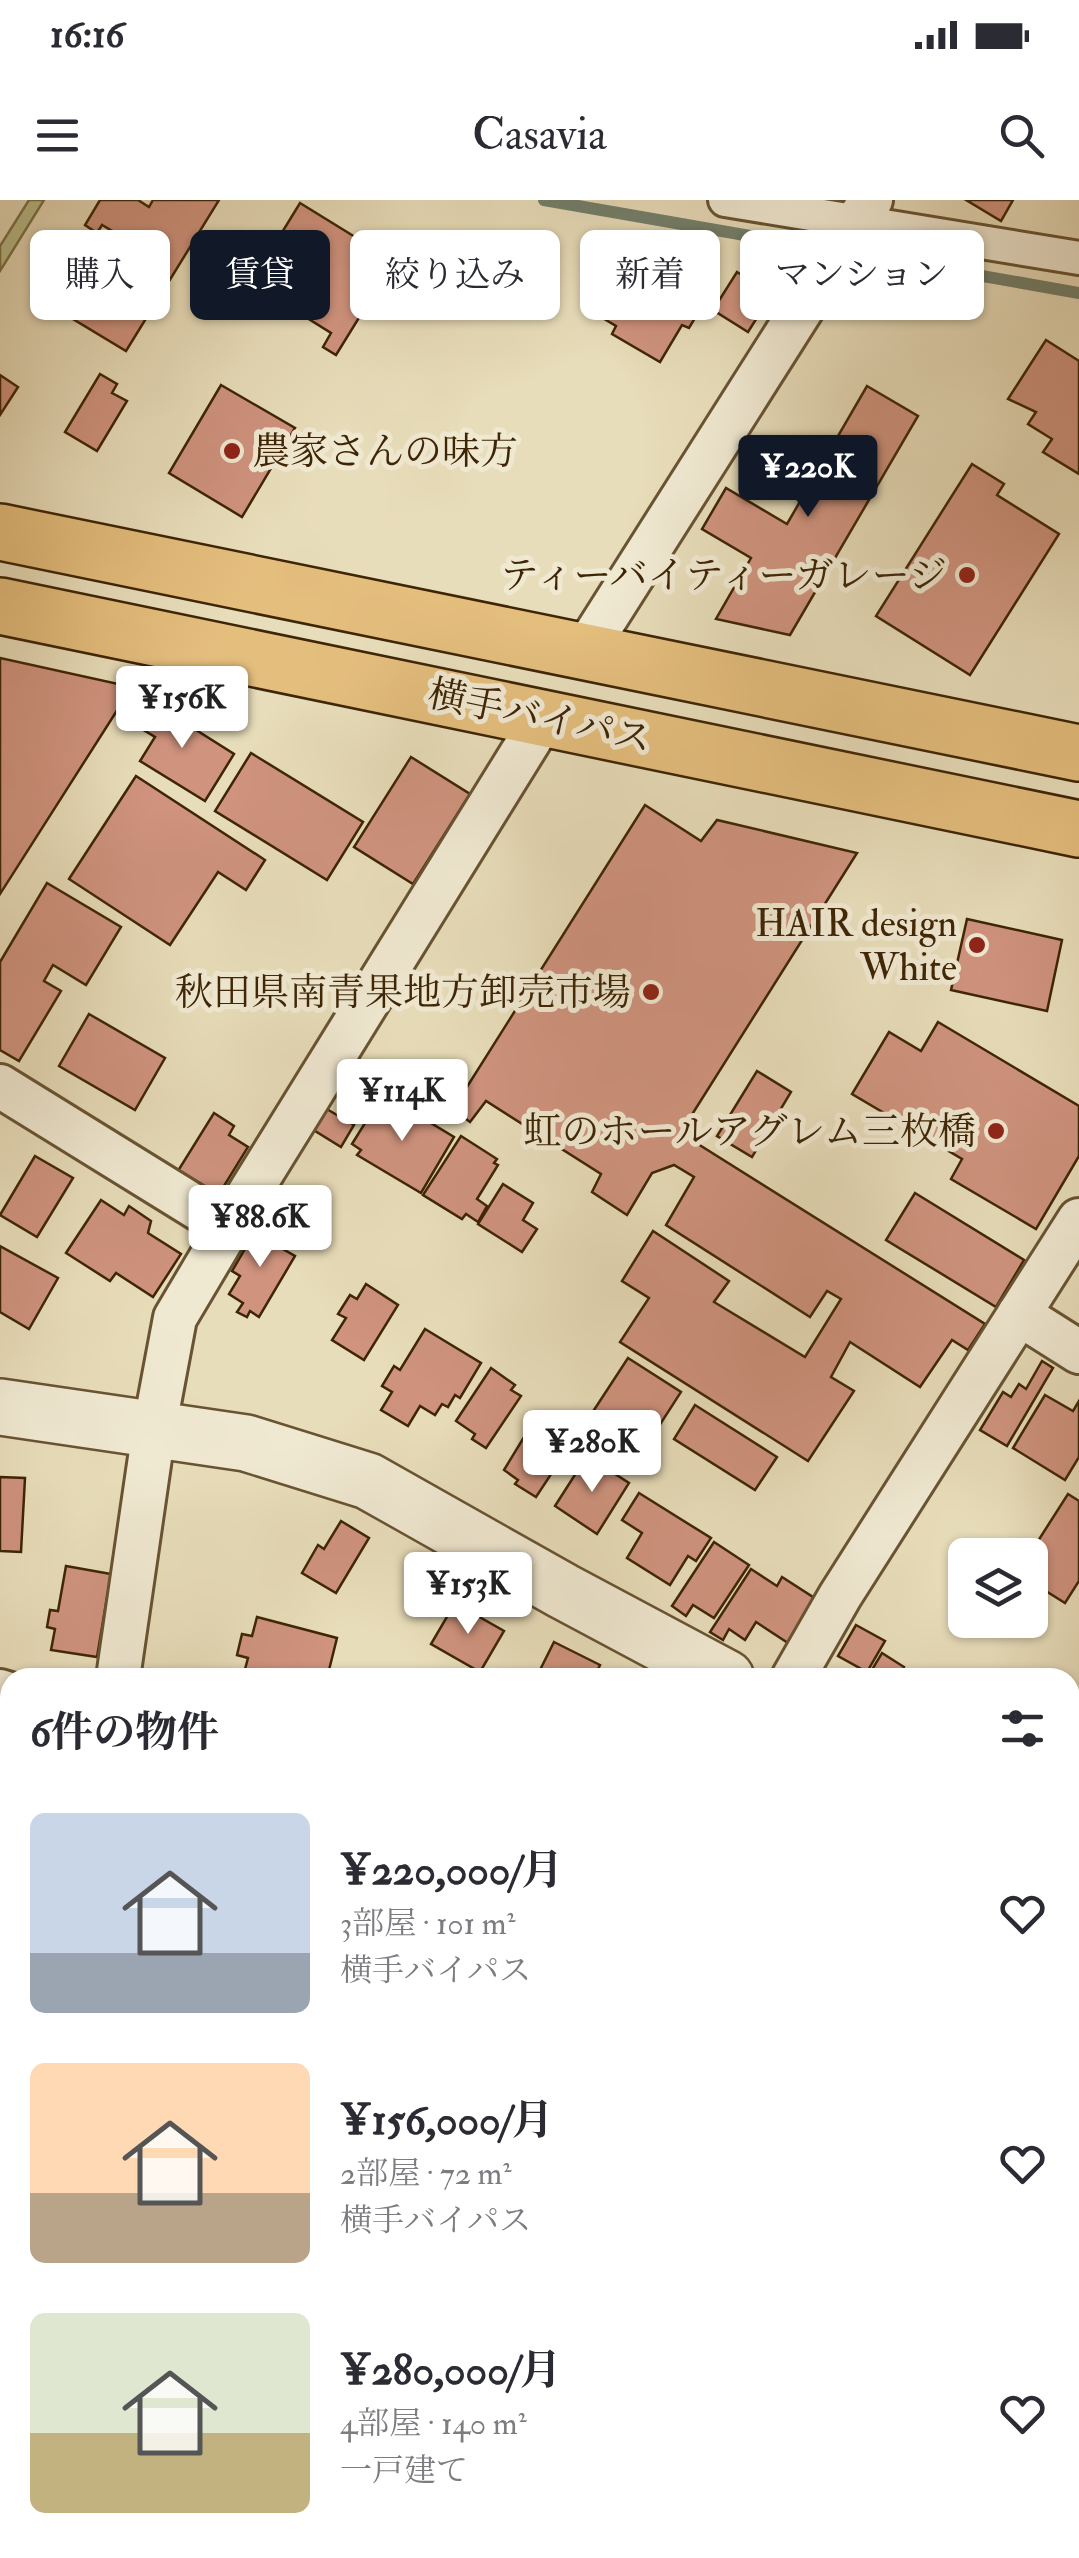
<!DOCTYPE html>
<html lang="ja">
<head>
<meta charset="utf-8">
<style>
  :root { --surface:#fff; --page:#f7f7f7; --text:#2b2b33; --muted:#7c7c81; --accent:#111827 }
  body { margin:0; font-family:"IM FELL Double Pica","Noto Serif JP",serif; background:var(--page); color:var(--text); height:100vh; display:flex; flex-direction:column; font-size:38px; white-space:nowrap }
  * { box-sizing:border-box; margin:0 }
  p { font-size:32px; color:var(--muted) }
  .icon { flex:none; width:55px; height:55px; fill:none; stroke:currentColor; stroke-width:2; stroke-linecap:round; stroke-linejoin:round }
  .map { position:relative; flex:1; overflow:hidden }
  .panel { position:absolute; left:0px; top:1468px; width:1080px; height:892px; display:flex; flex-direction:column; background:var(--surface); border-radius:30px 30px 0 0; box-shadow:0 2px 8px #0004 }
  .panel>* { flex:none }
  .guide { position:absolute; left:30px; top:30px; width:1020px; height:90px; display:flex; gap:20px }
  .controls { position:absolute; left:948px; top:1338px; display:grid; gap:20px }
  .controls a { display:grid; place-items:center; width:100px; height:100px; border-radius:15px; background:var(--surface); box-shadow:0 2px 8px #0004; font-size:50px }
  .price { position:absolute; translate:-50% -85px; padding:0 22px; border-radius:10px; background:#fff; color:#222; font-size:32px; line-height:65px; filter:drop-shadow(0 2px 5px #0008) }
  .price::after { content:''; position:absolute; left:50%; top:60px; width:30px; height:22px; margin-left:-15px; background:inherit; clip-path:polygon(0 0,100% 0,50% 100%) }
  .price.selected { background:var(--accent); color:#fff }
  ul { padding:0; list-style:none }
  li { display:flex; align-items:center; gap:30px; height:250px; padding:0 30px }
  li span { display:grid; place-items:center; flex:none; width:280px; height:200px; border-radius:15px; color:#555 }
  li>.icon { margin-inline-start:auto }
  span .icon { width:120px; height:120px; fill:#fffc; stroke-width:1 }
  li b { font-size:42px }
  h2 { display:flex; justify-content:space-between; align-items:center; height:120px; padding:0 30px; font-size:42px }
  .pill { padding:0 35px; border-radius:15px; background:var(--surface); box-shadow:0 2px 8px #0004; font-size:35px; line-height:90px }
  .pill.selected { background:var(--accent); color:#fff }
  .status { display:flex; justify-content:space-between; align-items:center; height:70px; padding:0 50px; background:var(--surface); direction:ltr }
  .status svg { height:28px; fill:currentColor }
  header { display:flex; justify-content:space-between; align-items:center; height:130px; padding:0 30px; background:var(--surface); font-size:45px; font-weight:600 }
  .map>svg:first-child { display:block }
  .green { fill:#bbbf8c; stroke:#7c7248; stroke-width:2.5 }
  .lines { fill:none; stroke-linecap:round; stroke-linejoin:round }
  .stream { stroke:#73806c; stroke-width:12 }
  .building { fill:#cf937e; stroke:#3e2505; stroke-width:2.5 }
  .pedestrian-casing { stroke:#685332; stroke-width:38 }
  .minor-casing { stroke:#685332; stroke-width:48 }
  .tertiary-casing { stroke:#685332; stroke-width:60 }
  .trunk-casing { stroke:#3e2505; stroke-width:60 }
  .pedestrian { stroke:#f0e9d2; stroke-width:32 }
  .minor { stroke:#f0e9d2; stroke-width:42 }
  .tertiary { stroke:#f0e9d2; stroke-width:55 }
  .trunk { stroke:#e4be7d; stroke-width:55 }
  .rail-casing { stroke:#3e2505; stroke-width:11 }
  .rail { stroke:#f0e9d2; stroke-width:8; stroke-dasharray:22; stroke-linecap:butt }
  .poi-dot { fill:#8f2418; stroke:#f0e9d2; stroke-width:4 }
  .labels { text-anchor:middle; stroke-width:10; stroke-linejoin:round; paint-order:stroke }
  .poi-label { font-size:38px; fill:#3e2505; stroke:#f0e9d2; text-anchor:end }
  .street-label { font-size:38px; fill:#3e2505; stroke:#f0e9d2 }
</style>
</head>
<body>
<div class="status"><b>16:16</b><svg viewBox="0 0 49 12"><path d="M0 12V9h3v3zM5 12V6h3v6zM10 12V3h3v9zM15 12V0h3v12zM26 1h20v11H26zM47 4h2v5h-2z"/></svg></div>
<header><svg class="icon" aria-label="menu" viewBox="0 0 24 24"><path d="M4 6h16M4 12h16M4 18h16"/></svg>Casavia<svg class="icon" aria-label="search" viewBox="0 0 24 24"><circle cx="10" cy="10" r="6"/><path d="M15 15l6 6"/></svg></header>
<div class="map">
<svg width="1079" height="2358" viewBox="0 0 1079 2358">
  <rect width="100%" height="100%" fill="#e8ddba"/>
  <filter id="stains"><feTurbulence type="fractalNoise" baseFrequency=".002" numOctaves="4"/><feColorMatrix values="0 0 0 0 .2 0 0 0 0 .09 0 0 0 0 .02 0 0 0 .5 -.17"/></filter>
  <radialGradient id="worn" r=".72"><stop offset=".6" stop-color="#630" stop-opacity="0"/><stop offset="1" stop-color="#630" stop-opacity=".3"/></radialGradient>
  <path class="green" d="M29,0H44L0,71V46Z"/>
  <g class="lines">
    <g class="stream">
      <path d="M544,0L813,47"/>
      <path d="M863,55L1079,93"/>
    </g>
  </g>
  <g class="building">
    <path d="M100,0H138L149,7L153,0H219L126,151L73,119L99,76L75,62L85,46L110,61L124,38L102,25L97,33L85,25Z"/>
    <path d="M966,0H1013L1001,21Z"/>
    <path d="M300,3L394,61L336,155L323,147L331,133L251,83Z"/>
    <path d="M620,60L701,108L689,128L682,125L660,162L612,134L616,126L596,114L599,108L593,105Z"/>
    <path d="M737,72L772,94L748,132L713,110Z"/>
    <path d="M1046,140L1079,161V274L1043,252L1052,239L1028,224L1036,212L1008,199Z"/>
    <path d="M100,174L117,184L112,193L127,201L97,251L65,232Z"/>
    <path d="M0,175L18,187L0,215Z"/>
    <path d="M221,185L295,228L242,317L169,273Z"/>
    <path d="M867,186L918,216L790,435L716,419L751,358L702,329L726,288L787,324Z"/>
    <path d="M972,264L1004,284L997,295L1059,334L970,475L876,416Z"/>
    <path d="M0,458L132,487L0,694Z"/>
    <path d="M157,495L171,504L166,511L234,554L205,601L140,561L155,537L137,526Z"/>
    <path d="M251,553L363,622L327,680L215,611Z"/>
    <path d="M411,557L470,594L413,684L354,647Z"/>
    <path d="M136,576L265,660L246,690L218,672L170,745L69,679Z"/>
    <path d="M645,605L701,641L717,620L857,653L686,924L690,939L985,1124L968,1150L952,1140L920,1187L850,1142L831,1177L854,1191L808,1261L620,1142L649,1098L622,1081L653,1031L729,1081L714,1102L805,1157L841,1099L827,1091L810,1117L666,1025L694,977L674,965L652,973L627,1015L592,992L601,974L486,901L470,922L453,909Z"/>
    <path d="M47,683L121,727L86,785L53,765L44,781L61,791L19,861L0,850V762Z"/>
    <path d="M967,719L1062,740L1047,811L951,790Z"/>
    <path d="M89,814L165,858L135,910L59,866Z"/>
    <path d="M938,822L1079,906V956L1036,1029L951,979L962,959L852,894L889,832L921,851Z"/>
    <path d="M757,871L791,892L752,957L717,936Z"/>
    <path d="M380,899L388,904L391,899L454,937L421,993L357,955L361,950L352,944Z"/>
    <path d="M325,908L354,925L341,947L312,929Z"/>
    <path d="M214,913L234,926L229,935L248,947L216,999L176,974Z"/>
    <path d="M461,936L497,959L494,963L498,965L477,999L487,1006L478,1022L466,1014L462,1019L423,995Z"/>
    <path d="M35,956L73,978L37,1037L0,1015Z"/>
    <path d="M503,984L533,1003L523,1020L537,1029L522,1052L478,1024Z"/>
    <path d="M915,993L1024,1060L996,1107L886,1040Z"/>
    <path d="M101,1000L124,1015L129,1006L151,1021L148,1033L181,1054L153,1097L116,1073L110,1081L66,1053Z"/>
    <path d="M258,1020L282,1034L276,1045L295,1056L259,1117L250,1111L247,1117L237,1112L243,1103L229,1094L240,1076L232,1071L253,1035L250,1032Z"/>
    <path d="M0,1046L58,1078L29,1129L0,1112Z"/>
    <path d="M366,1084L398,1105L364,1160L332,1140L346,1118L338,1114L350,1095L357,1099Z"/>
    <path d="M425,1129L481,1163L460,1198L455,1195L448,1207L442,1204L435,1215L420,1206L408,1226L381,1210L392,1192L382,1186L394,1166L400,1170Z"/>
    <path d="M628,1158L681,1192L630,1271L577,1236Z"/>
    <path d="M1042,1161L1053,1168L1007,1246L980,1230L1003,1192L1011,1197L1019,1184L1026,1189Z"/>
    <path d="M491,1168L515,1185L511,1190L521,1196L486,1248L472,1239L475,1234L456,1221Z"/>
    <path d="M1045,1195L1073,1211L1079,1201V1257L1065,1280L1013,1248Z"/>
    <path d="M695,1205L777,1257L755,1290L674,1239Z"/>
    <path d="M532,1224L569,1247L536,1297L515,1284L518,1280L504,1270Z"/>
    <path d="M587,1256L629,1283L597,1334L555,1306Z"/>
    <path d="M0,1277L25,1278L21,1352L0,1351Z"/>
    <path d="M639,1293L711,1338L696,1361L688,1356L670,1385L627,1358L642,1333L622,1320Z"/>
    <path d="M1068,1294L1079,1301V1381L1065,1403L1030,1381L1029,1355Z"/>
    <path d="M341,1321L369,1338L336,1393L302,1373L318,1345L324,1349Z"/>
    <path d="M714,1342L749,1365L714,1418L693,1405L686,1416L672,1406Z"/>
    <path d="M66,1366L111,1374L97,1457L51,1450L55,1429L47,1427L50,1410L58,1411Z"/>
    <path d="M751,1369L777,1386L782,1377L816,1399L788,1443L756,1422L745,1440L729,1429L723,1440L710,1432Z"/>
    <path d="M455,1403L504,1431L480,1472L431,1444Z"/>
    <path d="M257,1417L337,1438L327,1478H261L244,1473L248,1458L237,1455L242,1434L252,1436Z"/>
    <path d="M856,1425L885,1441L867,1472L838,1456Z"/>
    <path d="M554,1442L600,1465L594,1478H536Z"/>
    <path d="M882,1453L904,1467L902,1474L907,1478H867Z"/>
    <path d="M1075,1558L1079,1560V1654L1070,1648V1566Z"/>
    <path d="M1070,1824L1079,1829V1909L1070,1924Z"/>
    <path d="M0,1884L10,1886L7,1924L0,1923Z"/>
    <path d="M1078,2010L1079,2011V2097L1070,2091V2022Z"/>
    <path d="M1070,2107L1079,2113V2150L1070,2165Z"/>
  </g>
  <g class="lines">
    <defs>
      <path id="pedestrian" d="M725,0L1079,58"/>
      <g id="minor">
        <path d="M585,451L871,0"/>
        <path d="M0,886L228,1027"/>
        <path d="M1019,1114L1079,1152"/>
        <path d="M118,1478L154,1230L175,1118L242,1005L544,517"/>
        <path d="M793,1478L840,1396L1079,1020"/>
        <path d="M0,1491L10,1494"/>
        <path d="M1070,1682L1079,1687"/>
        <path d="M0,1806L10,1808"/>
        <path d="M1070,1973L1079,1978"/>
        <path d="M1070,2317L1079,2294"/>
      </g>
      <path id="tertiary" d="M0,1207L246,1243L368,1281L563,1391L726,1478"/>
      <g id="trunk">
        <path d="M0,332L1079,553"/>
        <path d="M0,406L1079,629"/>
      </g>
    </defs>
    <use href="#pedestrian" class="pedestrian-casing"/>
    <use href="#minor" class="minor-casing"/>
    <use href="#tertiary" class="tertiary-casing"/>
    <use href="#trunk" class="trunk-casing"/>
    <use href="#pedestrian" class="pedestrian"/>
    <use href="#minor" class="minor"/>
    <use href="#tertiary" class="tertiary"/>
    <use href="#trunk" class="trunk"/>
    <defs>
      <g id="rail">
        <path d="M0,2263L10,2265"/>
        <path d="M186,2350L220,2358"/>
        <path d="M423,2350L452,2358"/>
      </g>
    </defs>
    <use href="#rail" class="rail-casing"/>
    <use href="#rail" class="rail"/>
  </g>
  <g class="poi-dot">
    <circle cx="232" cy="251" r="10"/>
    <circle cx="967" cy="375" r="10"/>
    <circle cx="977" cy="745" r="10"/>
    <circle cx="651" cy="792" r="10"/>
    <circle cx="996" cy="931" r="10"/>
  </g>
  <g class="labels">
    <g class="poi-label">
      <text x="252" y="264" text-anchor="start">農家さんの味方</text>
      <text x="947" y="388">ティーバイティーガレージ</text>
      <text x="957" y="736">HAIR design<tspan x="957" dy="44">White</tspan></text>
      <text x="631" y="805">秋田県南青果地方卸売市場</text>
      <text x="976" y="944">虹のホールアグレム三枚橋</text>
    </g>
    <g class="street-label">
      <text transform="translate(540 516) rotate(12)" y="13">横手バイパス</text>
    </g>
  </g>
  <rect width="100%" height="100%" filter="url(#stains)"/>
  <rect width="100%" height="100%" fill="url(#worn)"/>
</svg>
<div class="controls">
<a><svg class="icon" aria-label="layers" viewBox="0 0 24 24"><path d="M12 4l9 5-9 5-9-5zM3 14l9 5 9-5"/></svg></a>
</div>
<b class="price selected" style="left:808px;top:320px">¥220K</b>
<b class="price" style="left:182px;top:551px">¥156K</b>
<b class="price" style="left:402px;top:944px">¥114K</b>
<b class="price" style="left:260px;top:1070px">¥88.6K</b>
<b class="price" style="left:592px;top:1295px">¥280K</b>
<b class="price" style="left:468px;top:1437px">¥153K</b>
<div class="guide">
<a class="pill">購入</a>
<a class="pill selected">賃貸</a>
<a class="pill">絞り込み</a>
<a class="pill">新着</a>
<a class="pill">マンション</a>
</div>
<section class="panel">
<h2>6件の物件<svg class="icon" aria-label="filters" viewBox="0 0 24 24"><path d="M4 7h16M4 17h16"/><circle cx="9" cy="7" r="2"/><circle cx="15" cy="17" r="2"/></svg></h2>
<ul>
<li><span style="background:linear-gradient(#c9d6e8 70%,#9aa5b1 0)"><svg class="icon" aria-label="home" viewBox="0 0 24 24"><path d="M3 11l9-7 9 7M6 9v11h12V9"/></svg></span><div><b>¥220,000/月</b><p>3部屋 · 101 m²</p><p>横手バイパス</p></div><svg class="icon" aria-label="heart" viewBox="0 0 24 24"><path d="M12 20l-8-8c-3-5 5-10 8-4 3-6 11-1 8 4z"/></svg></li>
<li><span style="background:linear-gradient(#ffd9b3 65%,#b9a48a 0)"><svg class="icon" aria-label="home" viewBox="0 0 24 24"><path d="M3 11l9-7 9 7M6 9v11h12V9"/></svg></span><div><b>¥156,000/月</b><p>2部屋 · 72 m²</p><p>横手バイパス</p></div><svg class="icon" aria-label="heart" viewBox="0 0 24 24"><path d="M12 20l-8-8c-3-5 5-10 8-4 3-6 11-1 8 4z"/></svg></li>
<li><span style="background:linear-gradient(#dfe7d0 60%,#c2b280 0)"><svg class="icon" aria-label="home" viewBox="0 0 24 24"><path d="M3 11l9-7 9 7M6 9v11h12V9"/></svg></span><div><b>¥280,000/月</b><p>4部屋 · 140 m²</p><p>一戸建て</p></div><svg class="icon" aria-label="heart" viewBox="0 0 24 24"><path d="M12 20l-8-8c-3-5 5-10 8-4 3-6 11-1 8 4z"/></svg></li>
</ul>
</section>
</div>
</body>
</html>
